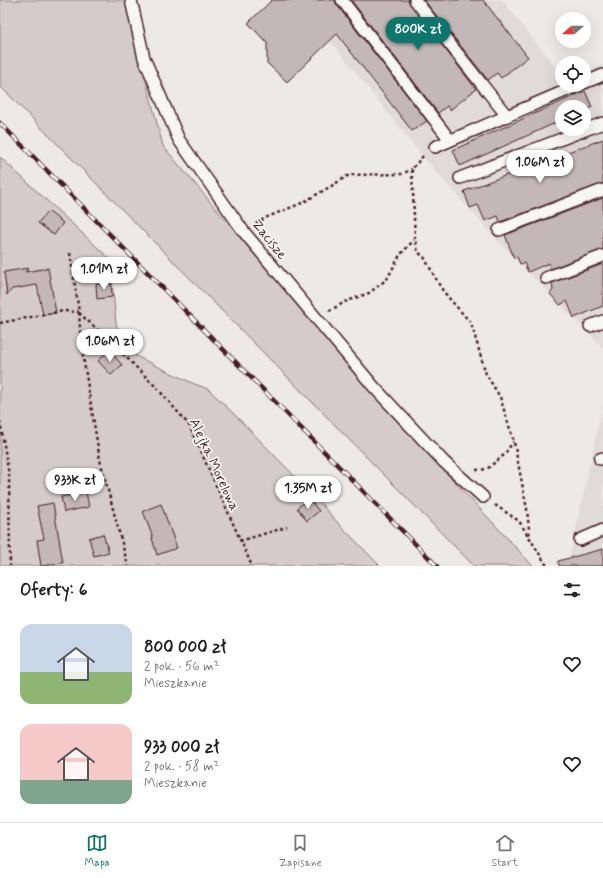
<!DOCTYPE html>
<html lang="pl">
<head>
<meta charset="utf-8">
<style>
  :root { --surface:#fff; --page:#f2f2f2; --text:#222; --muted:#767676; --line:#e0e0e0; --accent:#0f766e }
  body { margin:0; font-family:Mynerve,sans-serif; background:var(--page); color:var(--text); height:100vh; display:flex; flex-direction:column; font-size:15px; white-space:nowrap }
  * { box-sizing:border-box; margin:0 }
  p { font-size:13px; color:var(--muted) }
  .icon { flex:none; width:22px; height:22px; fill:none; stroke:currentColor; stroke-width:2; stroke-linecap:round; stroke-linejoin:round }
  .map { position:relative; height:566px; overflow:hidden }
  .side { display:flex; flex-direction:column; background:var(--surface); flex:1 }
  .side>* { flex:none }
  .needle { width:26px; rotate:250deg }
  .fabs { position:absolute; left:555px; top:12px; display:grid; gap:8px }
  .fabs a { display:grid; place-items:center; width:36px; height:36px; border-radius:50%; background:var(--surface); box-shadow:0 4px 16px #0002; font-size:20px }
  .price { position:absolute; translate:-50% -34px; padding:0 9px; border-radius:14px; background:#fff; color:#222; font-size:13px; line-height:26px; filter:drop-shadow(0 1px 2px #0008) }
  .price::after { content:''; position:absolute; left:50%; top:24px; width:12px; height:9px; margin-left:-6px; background:inherit; clip-path:polygon(0 0,100% 0,50% 100%) }
  .price.selected { background:var(--accent); color:#fff }
  ul { padding:0; list-style:none }
  li { display:flex; align-items:center; gap:12px; height:100px; padding:0 20px }
  li span { display:grid; place-items:center; flex:none; width:112px; height:80px; border-radius:12px; color:#555 }
  li>.icon { margin-inline-start:auto }
  span .icon { width:48px; height:48px; fill:#fffc; stroke-width:1 }
  li b { font-size:17px }
  h2 { display:flex; justify-content:space-between; align-items:center; height:48px; padding:0 20px; font-size:17px }
  .dock { display:flex; justify-content:space-around; align-items:center; height:56px; border-top:1px solid var(--line); background:var(--surface); font-size:11px; color:var(--muted) }
  .dock a { display:grid; justify-items:center; gap:2px }
  .dock .selected { color:var(--accent) }
  .map>svg:first-child { display:block }
  .built { fill:#e0dad8; fill-rule:evenodd }
  .green { fill:#d4cbca; stroke:#8f757a }
  .building { fill:#c4b7b7; stroke:#4a1f2b }
  .lines { fill:none; stroke-linecap:round; stroke-linejoin:round }
  .service-casing { stroke:#4a1f2b; stroke-width:14 }
  .path { stroke:#4a1f2b; stroke-width:2.5; stroke-dasharray:3 3; stroke-linecap:butt }
  .service { stroke:#f6f6f2; stroke-width:11 }
  .rail-casing { stroke:#4a1f2b; stroke-width:4.5 }
  .rail { stroke:#f6f6f2; stroke-width:3; stroke-dasharray:9; stroke-linecap:butt }
  .tree { fill:#a69295 }
  .labels { text-anchor:middle; stroke-width:3.5; stroke-linejoin:round; paint-order:stroke }
  .street-label { font-size:14px; fill:#4a1f2b; stroke:#f6f6f2 }
</style>
</head>
<body>
<div class="map">
<svg width="603" height="566" viewBox="0 0 603 566">
  <rect width="100%" height="100%" fill="#ece9e6"/>
  <filter id="ink" filterUnits="userSpaceOnUse"><feTurbulence type="fractalNoise" baseFrequency=".025" numOctaves="2"/><feDisplacementMap in="SourceGraphic" scale="8" xChannelSelector="R" yChannelSelector="G"/><feConvolveMatrix kernelMatrix="1 2 1 2 8 2 1 2 1" color-interpolation-filters="sRGB"/></filter>
  <g filter="url(#ink)">
    <g class="built">
      <path d="M298,0H502L562,76V85H584V74L603,65V348L499,242L424,158ZM562,107H584V129H562Z"/>
      <path d="M603,404V566H568Z"/>
    </g>
    <g class="green">
      <path d="M0,0H125L163,146L366,386L533,566H474L0,86Z"/>
      <path d="M0,157L110,259L116,323L121,343L136,356L192,383L208,389L235,415L316,498L337,522L380,566H0Z"/>
    </g>
    <g class="building">
      <path d="M272,0H335L336,4L427,121L412,131L337,34L287,82L267,63V43L248,23Z"/>
      <path d="M351,0H408L410,4L476,89L450,110L447,106L438,113Z"/>
      <path d="M424,0H483L528,57L501,78L497,73L488,80Z"/>
      <path d="M585,91L592,107L584,111V107H562V120L460,166L453,150Z"/>
      <path d="M603,139V183L500,222L498,216L485,221L478,205L470,208L464,191Z"/>
      <path d="M603,198V249L550,269L549,263L528,272L524,263L520,264L517,257L514,258L505,235Z"/>
      <path d="M48,211L63,223L54,235L38,223Z"/>
      <path d="M603,264V306L574,318L567,301L560,305L550,294L553,290L552,283Z"/>
      <path d="M29,268L25,272L48,268L56,313L43,315L37,285L12,289L7,295L4,272Z"/>
      <path d="M111,283L112,297L97,299L96,284Z"/>
      <path d="M109,350L122,365L111,375L98,361Z"/>
      <path d="M86,492L89,507L64,512L61,497Z"/>
      <path d="M309,499L319,511L307,521L297,508Z"/>
      <path d="M53,503L63,563L41,566L37,540L44,539L37,506Z"/>
      <path d="M161,504L177,548L157,555L152,538H153L143,511Z"/>
      <path d="M103,534L109,552L94,556L89,538Z"/>
      <path d="M603,549V566H559L558,561Z"/>
    </g>
    <g class="lines">
      <defs>
        <g id="service">
          <path d="M131,0L144,58L179,140L244,232L374,387L444,462L483,497"/>
          <path d="M342,0L450,140"/>
          <path d="M415,0L507,116"/>
          <path d="M584,83L603,75"/>
          <path d="M435,147L579,85"/>
          <path d="M460,178L603,123"/>
          <path d="M499,230L603,190"/>
          <path d="M546,278L603,256"/>
          <path d="M590,326L603,321"/>
          <path d="M600,459L603,458"/>
          <path d="M580,540L603,530"/>
        </g>
      </defs>
      <use href="#service" class="service-casing"/>
      <g class="path">
        <path d="M423,156L412,169L415,239L418,252L424,257L441,288L448,297L471,323L486,374L500,397L514,442L527,509L530,539"/>
        <path d="M256,224L265,218L302,203L333,185L349,175L402,174L412,169"/>
        <path d="M70,253L79,312L81,344L100,460L128,566"/>
        <path d="M329,311L347,301L369,293L387,279L400,255L414,240"/>
        <path d="M79,313L106,337L157,388L189,425L252,566"/>
        <path d="M0,323L63,311L79,312"/>
        <path d="M0,421L9,475L10,566"/>
        <path d="M476,470L487,469L504,455L513,442"/>
        <path d="M495,505L519,521L547,566"/>
        <path d="M240,541L287,527"/>
      </g>
      <use href="#service" class="service"/>
      <defs>
        <path id="rail" d="M0,123L437,566"/>
      </defs>
      <use href="#rail" class="rail-casing"/>
      <use href="#rail" class="rail"/>
    </g>
    <circle class="tree" cx="131" cy="347" r="6"/>
  </g>
  <g class="labels">
    <g class="street-label">
      <text transform="translate(270 239) rotate(51)" y="5">Zacisze</text>
      <text transform="translate(215 464) rotate(65)" y="5">Alejka Morelowa</text>
    </g>
  </g>
</svg>
<div class="fabs">
<a><svg class="needle" viewBox="-14 -14 28 28"><path d="M0-13l5 13h-10z" fill="#e53935"/><path d="M0 13l5-13h-10z" fill="#767676"/></svg></a>
<a><svg class="icon" aria-label="locate" viewBox="0 0 24 24"><circle cx="12" cy="12" r="6"/><path d="M12 2v4M12 18v4M2 12h4M18 12h4"/></svg></a>
<a><svg class="icon" aria-label="layers" viewBox="0 0 24 24"><path d="M12 4l9 5-9 5-9-5zM3 14l9 5 9-5"/></svg></a>
</div>
<b class="price selected" style="left:418px;top:51px">800K zł</b>
<b class="price" style="left:540px;top:184px">1.06M zł</b>
<b class="price" style="left:104px;top:291px">1.01M zł</b>
<b class="price" style="left:110px;top:363px">1.06M zł</b>
<b class="price" style="left:75px;top:502px">933K zł</b>
<b class="price" style="left:308px;top:510px">1.35M zł</b>
</div>
<section class="side">
<h2>Oferty: 6<svg class="icon" aria-label="filters" viewBox="0 0 24 24"><path d="M4 7h16M4 17h16"/><circle cx="9" cy="7" r="2"/><circle cx="15" cy="17" r="2"/></svg></h2>
<ul>
<li><span style="background:linear-gradient(#c9d6e8 60%,#8fb573 0)"><svg class="icon" aria-label="home" viewBox="0 0 24 24"><path d="M3 11l9-7 9 7M6 9v11h12V9"/></svg></span><div><b>800 000 zł</b><p>2 pok. · 56 m²</p><p>Mieszkanie</p></div><svg class="icon" aria-label="heart" viewBox="0 0 24 24"><path d="M12 20l-8-8c-3-5 5-10 8-4 3-6 11-1 8 4z"/></svg></li>
<li><span style="background:linear-gradient(#f6c9c9 70%,#7fa58c 0)"><svg class="icon" aria-label="home" viewBox="0 0 24 24"><path d="M3 11l9-7 9 7M6 9v11h12V9"/></svg></span><div><b>933 000 zł</b><p>2 pok. · 58 m²</p><p>Mieszkanie</p></div><svg class="icon" aria-label="heart" viewBox="0 0 24 24"><path d="M12 20l-8-8c-3-5 5-10 8-4 3-6 11-1 8 4z"/></svg></li>
</ul>
</section>
<nav class="dock">
<a class="selected"><svg class="icon" aria-label="map" viewBox="0 0 24 24"><path d="M3 6l6-2 6 2 6-2v14l-6 2-6-2-6 2zM9 4v14M15 6v14"/></svg>Mapa</a>
<a><svg class="icon" aria-label="saved" viewBox="0 0 24 24"><path d="M7 4h10v16l-5-4-5 4z"/></svg>Zapisane</a>
<a><svg class="icon" aria-label="home" viewBox="0 0 24 24"><path d="M3 11l9-7 9 7M6 9v11h12V9"/></svg>Start</a>
</nav>
</body>
</html>
